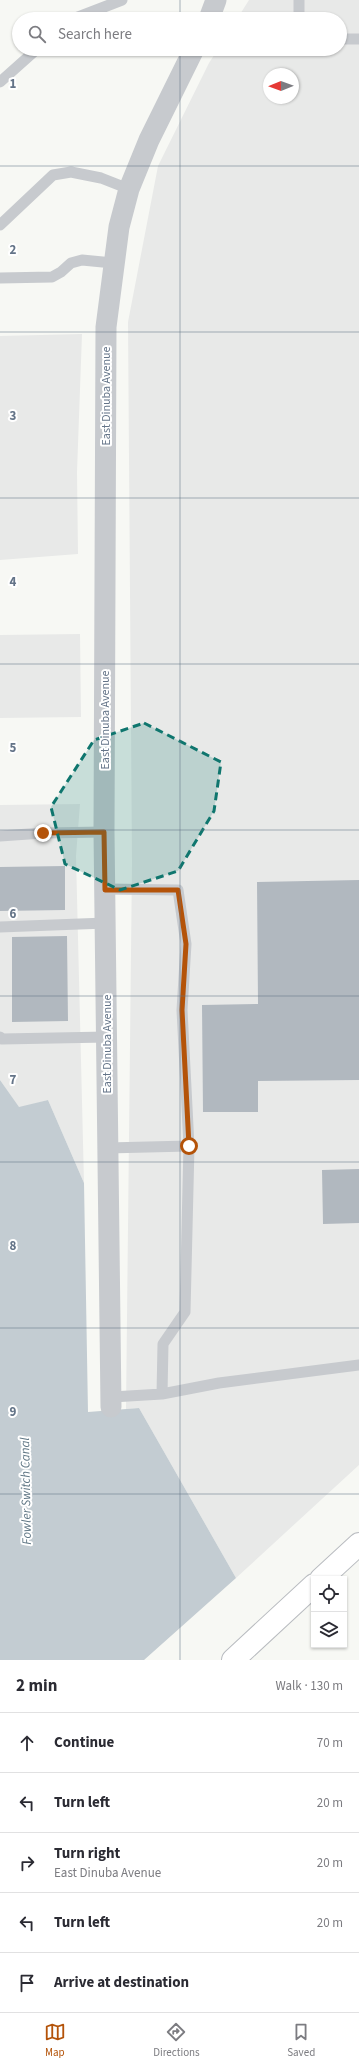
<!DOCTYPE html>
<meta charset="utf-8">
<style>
:root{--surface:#fff;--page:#f2f2f3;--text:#2b2b33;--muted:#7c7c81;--line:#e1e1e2;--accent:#b45309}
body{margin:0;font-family:"Source Sans 3",sans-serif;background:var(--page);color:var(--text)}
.controls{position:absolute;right:12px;bottom:12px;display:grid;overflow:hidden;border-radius:0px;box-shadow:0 1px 3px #0004}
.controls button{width:36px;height:36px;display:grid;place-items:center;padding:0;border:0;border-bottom:1px solid var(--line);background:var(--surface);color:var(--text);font:20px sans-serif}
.compass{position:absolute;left:263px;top:68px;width:36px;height:36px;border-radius:50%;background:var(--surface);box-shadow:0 1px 3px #0004;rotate:269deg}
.stop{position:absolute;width:12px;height:12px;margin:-9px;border:3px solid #b45309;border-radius:50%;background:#fff}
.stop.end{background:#b45309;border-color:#fff;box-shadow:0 1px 4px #0008}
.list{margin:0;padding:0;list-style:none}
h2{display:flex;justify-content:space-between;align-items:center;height:52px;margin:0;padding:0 16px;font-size:17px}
h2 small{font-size:13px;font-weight:400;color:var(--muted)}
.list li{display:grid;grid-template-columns:26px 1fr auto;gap:12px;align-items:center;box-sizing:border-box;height:60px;padding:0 16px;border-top:1px solid var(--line)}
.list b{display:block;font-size:15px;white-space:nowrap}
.list p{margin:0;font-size:13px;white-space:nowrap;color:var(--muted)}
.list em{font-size:13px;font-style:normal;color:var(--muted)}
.icon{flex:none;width:22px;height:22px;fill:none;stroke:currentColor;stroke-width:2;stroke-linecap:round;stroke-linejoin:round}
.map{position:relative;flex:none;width:359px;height:1660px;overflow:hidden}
.search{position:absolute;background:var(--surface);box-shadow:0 1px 3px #0004;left:12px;right:12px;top:12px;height:44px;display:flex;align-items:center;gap:10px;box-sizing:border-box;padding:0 14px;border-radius:22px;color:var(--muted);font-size:15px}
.sheet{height:352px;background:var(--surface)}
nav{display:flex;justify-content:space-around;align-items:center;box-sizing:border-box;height:56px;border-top:1px solid var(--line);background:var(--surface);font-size:11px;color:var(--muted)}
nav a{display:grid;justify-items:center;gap:2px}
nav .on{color:var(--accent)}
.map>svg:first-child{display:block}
</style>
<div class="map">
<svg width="359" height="1660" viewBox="0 0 359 1660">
<rect width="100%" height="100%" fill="#f7f8f4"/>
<!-- built -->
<path fill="#e8e9e8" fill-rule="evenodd" d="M249 0H359V1465L236 1578 139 1408 126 1409 132 863 128 322 158 166 209 63 218 49H340V19H237ZM269 74H293V98H269Z
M82 334 77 472 78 554 0 560V336Z
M80 634 81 717 0 718V635Z
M80 804 76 856 84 1183 48 1100 19 1108 0 1080V805Z"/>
<!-- water -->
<path fill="#c3ccd2" d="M0 1080 19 1107 48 1100 84 1183 88 1412 139 1408 236 1578 144 1660H0Z"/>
<!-- building -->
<path fill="#b1b8bf" d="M65 866V910L0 911V867Z
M359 880V1080L258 1081V1112H203L202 1005 258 1004 257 882Z
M67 936 68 1021 12 1022V937Z
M359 1169V1223L323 1224 322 1170Z"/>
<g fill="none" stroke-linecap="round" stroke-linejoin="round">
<!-- motorway casing -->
<g stroke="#b9bcc0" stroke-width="24">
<path id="motorway" d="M321 1579 359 1544
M233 1660 314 1585"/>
</g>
<!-- service -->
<path stroke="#c7cace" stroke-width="11" d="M73 19 122 0
M299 19V0
M340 39H359
M0 82 37 49
M0 225 53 175 71 172 101 178 129 189
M0 278 52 277 61 272 71 263 82 260 113 263
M0 836 43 833 104 832
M105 889 178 890 186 944 182 1010 189 1146
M0 927 106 923
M0 1037 2 1039 107 1037
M107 1148 189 1146 185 1312 163 1344 162 1394
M112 1397 162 1394 219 1383 359 1365"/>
<!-- minor -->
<path stroke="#c7cace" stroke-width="21" d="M209 19 216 0
M111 1407 104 832 106 327 119 227 129 189 149 140 194 49"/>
<!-- motorway -->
<use href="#motorway" stroke="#fff" stroke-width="22"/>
</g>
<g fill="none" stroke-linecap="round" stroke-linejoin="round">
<!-- route -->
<path stroke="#b45309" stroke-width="5" d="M43 833 104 832 105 890H178L186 944 182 1010 189 1146"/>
</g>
<!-- marked area -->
<path fill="#0f766e" fill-opacity="0.2" stroke="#0f766e" stroke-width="3" stroke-dasharray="8 5" stroke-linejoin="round" d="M144 723 221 762 214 811 178 871 120 890 65 864 51 807 94 740Z"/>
<!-- grid -->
<path fill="none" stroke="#647488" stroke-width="1" stroke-opacity="0.55" d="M180 0V19M180 49V1660M0 166H359M0 332H359M0 498H359M0 664H359M0 830H359M0 996H359M0 1162H359M0 1328H359M0 1494H359"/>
<g text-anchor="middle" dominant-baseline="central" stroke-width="4" stroke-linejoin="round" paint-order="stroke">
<!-- street labels -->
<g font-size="12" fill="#647488" stroke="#fff">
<text transform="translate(106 396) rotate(-90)">East Dinuba Avenue</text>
<text transform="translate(105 720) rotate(-90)">East Dinuba Avenue</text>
<text transform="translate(107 1044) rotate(-90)">East Dinuba Avenue</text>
</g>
<!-- water labels -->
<g font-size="13" font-style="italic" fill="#5f7684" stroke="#fff">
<text transform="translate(26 1491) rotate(-91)">Fowler Switch Canal</text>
</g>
</g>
<g font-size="13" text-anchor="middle" font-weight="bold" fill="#647488" stroke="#fff" stroke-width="4" stroke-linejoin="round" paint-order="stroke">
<text x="13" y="88">1</text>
<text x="13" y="254">2</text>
<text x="13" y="420">3</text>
<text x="13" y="586">4</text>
<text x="13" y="752">5</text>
<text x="13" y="918">6</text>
<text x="13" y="1084">7</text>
<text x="13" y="1250">8</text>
<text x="13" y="1416">9</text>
</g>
</svg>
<div class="controls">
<button><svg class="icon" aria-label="locate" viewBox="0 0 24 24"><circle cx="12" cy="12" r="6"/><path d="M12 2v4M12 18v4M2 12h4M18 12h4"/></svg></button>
<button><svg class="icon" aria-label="layers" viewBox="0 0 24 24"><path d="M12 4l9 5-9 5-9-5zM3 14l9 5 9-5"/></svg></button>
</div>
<svg class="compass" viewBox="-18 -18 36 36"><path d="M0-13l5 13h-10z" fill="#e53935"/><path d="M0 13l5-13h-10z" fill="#7c7c81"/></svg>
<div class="stop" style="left:189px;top:1146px"></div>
<div class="stop end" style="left:43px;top:833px"></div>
<div class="search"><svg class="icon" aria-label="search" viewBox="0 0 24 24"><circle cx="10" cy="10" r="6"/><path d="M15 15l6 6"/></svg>Search here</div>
</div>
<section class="sheet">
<h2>2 min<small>Walk · 130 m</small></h2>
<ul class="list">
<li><svg class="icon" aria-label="ahead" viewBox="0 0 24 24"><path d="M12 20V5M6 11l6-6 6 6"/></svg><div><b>Continue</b></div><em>70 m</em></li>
<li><svg class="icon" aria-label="left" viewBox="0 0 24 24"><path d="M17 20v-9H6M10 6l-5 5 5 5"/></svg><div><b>Turn left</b></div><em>20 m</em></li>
<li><svg class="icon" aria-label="right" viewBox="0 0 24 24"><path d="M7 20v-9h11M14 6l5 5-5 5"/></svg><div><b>Turn right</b><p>East Dinuba Avenue</p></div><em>20 m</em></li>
<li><svg class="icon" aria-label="left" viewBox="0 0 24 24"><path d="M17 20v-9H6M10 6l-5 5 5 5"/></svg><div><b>Turn left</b></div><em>20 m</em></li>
<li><svg class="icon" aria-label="arrive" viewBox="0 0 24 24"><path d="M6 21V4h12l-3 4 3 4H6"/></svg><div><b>Arrive at destination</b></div></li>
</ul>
</section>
<nav>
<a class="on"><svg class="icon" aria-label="map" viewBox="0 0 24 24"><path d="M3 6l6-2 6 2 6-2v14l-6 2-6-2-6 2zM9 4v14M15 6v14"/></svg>Map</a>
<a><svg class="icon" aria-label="directions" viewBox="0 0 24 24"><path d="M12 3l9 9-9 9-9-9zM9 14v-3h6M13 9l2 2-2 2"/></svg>Directions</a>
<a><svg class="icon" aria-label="saved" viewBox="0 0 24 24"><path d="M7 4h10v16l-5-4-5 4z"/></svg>Saved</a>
</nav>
